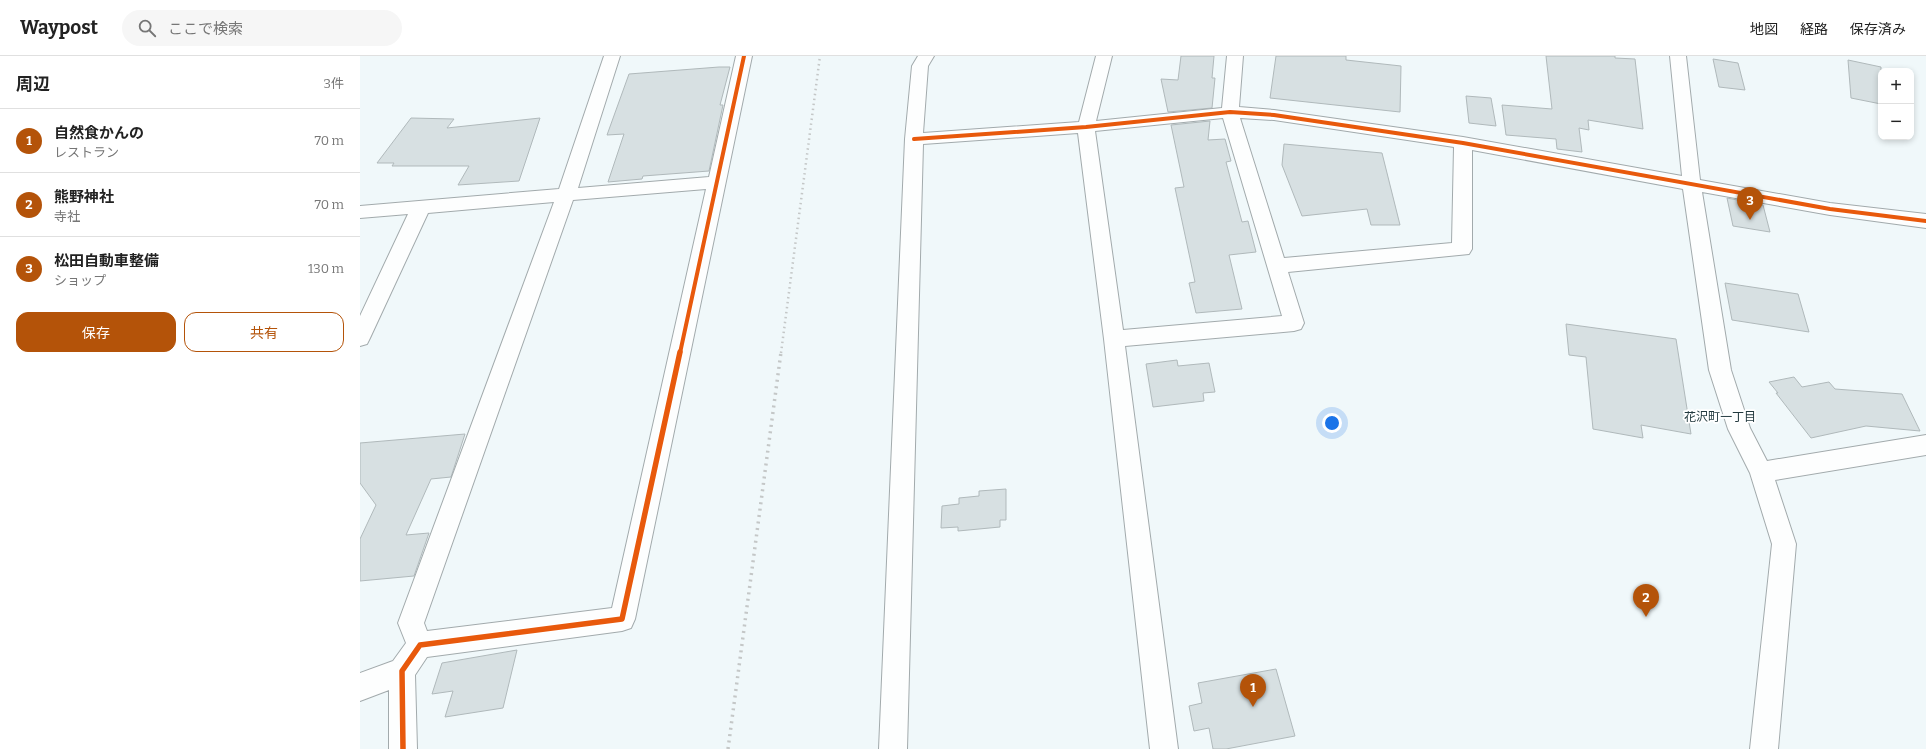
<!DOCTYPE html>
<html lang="ja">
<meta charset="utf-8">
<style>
:root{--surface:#fff;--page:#f6f6f6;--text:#222;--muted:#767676;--line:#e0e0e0;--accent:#b45309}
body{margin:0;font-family:Bitter,"Noto Sans JP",serif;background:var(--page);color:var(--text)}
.controls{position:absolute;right:12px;top:12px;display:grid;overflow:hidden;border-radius:8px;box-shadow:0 2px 6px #0003}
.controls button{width:36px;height:36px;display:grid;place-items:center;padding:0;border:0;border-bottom:1px solid var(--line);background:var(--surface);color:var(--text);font:20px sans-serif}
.you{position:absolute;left:972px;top:367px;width:14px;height:14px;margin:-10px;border:3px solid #fff;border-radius:50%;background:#1a73e8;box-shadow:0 0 0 6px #1a73e833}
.badge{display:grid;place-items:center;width:26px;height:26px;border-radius:50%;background:var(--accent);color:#fff;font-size:13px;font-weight:700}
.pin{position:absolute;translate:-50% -33px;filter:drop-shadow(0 1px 2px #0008)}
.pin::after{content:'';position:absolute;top:21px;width:14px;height:12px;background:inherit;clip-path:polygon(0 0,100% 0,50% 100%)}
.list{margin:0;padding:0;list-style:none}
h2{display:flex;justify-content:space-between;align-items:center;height:52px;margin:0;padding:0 16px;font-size:17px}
h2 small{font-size:13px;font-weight:400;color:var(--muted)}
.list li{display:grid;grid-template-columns:26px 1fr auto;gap:12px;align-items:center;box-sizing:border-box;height:64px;padding:0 16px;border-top:1px solid var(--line)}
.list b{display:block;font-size:15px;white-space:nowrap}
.list p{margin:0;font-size:13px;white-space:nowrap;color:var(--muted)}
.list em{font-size:13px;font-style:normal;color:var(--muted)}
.actions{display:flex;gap:8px;padding:12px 16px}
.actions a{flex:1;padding:9px 0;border:1px solid var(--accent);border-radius:12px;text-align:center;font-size:14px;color:var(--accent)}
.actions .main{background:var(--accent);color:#fff}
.icon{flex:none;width:22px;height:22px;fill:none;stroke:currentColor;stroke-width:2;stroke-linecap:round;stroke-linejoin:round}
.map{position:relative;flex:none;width:1566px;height:693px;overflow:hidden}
header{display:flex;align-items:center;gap:24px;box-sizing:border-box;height:56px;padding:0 20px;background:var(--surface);border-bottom:1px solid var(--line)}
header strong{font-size:19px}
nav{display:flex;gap:22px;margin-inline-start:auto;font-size:14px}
.search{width:280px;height:36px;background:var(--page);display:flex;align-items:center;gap:10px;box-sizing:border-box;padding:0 14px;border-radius:22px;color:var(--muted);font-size:15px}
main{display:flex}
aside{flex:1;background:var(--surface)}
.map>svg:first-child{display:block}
</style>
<header>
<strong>Waypost</strong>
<div class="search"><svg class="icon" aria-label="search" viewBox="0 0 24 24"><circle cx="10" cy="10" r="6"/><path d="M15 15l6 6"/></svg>ここで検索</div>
<nav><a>地図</a><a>経路</a><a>保存済み</a></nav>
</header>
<main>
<aside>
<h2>周辺<small>3件</small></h2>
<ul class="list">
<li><span class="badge">1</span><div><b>自然食かんの</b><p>レストラン</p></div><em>70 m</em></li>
<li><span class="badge">2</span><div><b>熊野神社</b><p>寺社</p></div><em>70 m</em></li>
<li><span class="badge">3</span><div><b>松田自動車整備</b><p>ショップ</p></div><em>130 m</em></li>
</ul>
<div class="actions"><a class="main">保存</a><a>共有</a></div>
</aside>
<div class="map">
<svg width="1566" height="693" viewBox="0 0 1566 693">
<rect width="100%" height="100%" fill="#f0f8fa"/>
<!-- building -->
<path fill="#d7e0e2" stroke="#b0b9bb" d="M821 0H854L852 22H855L852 52 808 56 801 23 818 24Z
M916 0H986V4L1041 10 1040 56 910 42Z
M1186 0H1255V2L1275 3 1283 73 1228 64 1229 74 1219 72 1222 96 1197 93 1196 83 1146 79 1142 49 1192 53Z
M1353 3 1378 7 1385 34 1359 31Z
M1488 4 1521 11V48L1491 42Z
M359 11H370L360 49H363L349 115 283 120 282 123 248 126 264 78 247 79 269 18Z
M1106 40 1131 42 1136 70 1109 67Z
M51 62 94 63 87 72 180 62 159 125 98 129 109 110H32L34 107H17Z
M850 65 848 84 865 83 871 105 866 106 882 166 888 165 896 196 869 199 882 253 836 257 829 227 835 226 815 132 824 131 811 69Z
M924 88 1022 97 1040 169H1011L1007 153 942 160 922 109Z
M1367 142 1403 149 1410 176 1373 170Z
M1365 227 1438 238 1449 276 1372 264Z
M1206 268 1316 283 1331 378 1281 369 1283 382 1233 373 1226 301 1209 299Z
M817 304 818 310 849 307 855 336 843 337 844 345 793 351 786 308Z
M1434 321 1442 331 1469 326 1475 333 1542 338 1560 375 1506 370 1451 382 1416 337H1418L1409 326Z
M105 378 91 421 71 423 46 479 69 477 54 520 0 525V483L16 449 0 427V387Z
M646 433V464H640V471L598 475V471L581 472 582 450 599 448V442L619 440V435Z
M157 594 143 652 85 661 93 635 72 638 82 607Z
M916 613 935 680 866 693H853L849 672 834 675 829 650 842 647 838 627Z"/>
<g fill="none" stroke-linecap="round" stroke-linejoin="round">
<!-- minor casing -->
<g stroke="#a2aaac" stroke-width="2">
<path id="minor" d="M244 0H260L218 132 349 121 376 0H392L275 563 271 572 262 575 67 601 55 619 57 693H29V634L0 645V617L33 605 46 587 38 567 194 146 68 157 10 282 7 288 0 290V260L48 158 0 162V150L199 133ZM346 133 252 552 67 575 64 567 213 144Z
M558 0H574L568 10 563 77 719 66 736 0H752L736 65 862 52 867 0H883L879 51 914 54 1103 81 1322 120 1310 0H1326L1340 124 1470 147 1566 158V172L1470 159 1342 136 1371 314 1390 372 1407 405 1566 379V399L1415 424 1436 488 1418 693H1390L1412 488 1390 417 1368 373 1349 314 1323 133 1112 94V193L1109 198 928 216 944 267 941 273 934 275 765 290 818 693H790L744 283 718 77 563 88 547 693H519L545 83 552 10ZM863 62 922 260 763 274 735 75ZM880 62 914 64 1094 91 1092 187 924 202Z"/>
</g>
<!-- minor -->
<use href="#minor" fill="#fdfefe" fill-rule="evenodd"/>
<!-- rail-far1 -->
<path stroke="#c4c7c7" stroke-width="2.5" stroke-dasharray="1.5 3.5" stroke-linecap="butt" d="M421 297 460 0"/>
<!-- rail -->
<path stroke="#c4c7c7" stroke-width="3.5" stroke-dasharray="2 4.5" stroke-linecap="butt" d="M368 693 421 296"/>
<!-- cycleway-far1 casing -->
<g stroke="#fff" stroke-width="6">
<path id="cycleway-far1" d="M554 83 726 71 870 56 914 59 1103 87 1470 153 1566 165
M320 297 384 0"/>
</g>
<!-- cycleway casing -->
<g stroke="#fff" stroke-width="8">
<path id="cycleway" d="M43 693 42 615 60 589 262 563 320 296"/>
</g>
<!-- cycleway-far1 -->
<use href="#cycleway-far1" stroke="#e8590c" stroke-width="4"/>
<!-- cycleway -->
<use href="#cycleway" stroke="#e8590c" stroke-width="5.5"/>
</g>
<g text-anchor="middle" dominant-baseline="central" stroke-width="3.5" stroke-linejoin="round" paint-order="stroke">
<!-- neighbourhood labels -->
<g font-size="12" fill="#22393e" stroke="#fff">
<text x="1360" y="361">花沢町一丁目</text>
</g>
</g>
</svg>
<div class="controls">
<button>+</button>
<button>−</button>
</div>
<div class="you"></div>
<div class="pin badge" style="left:893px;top:651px">1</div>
<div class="pin badge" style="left:1286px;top:561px">2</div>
<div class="pin badge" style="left:1390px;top:164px">3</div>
</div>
</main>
